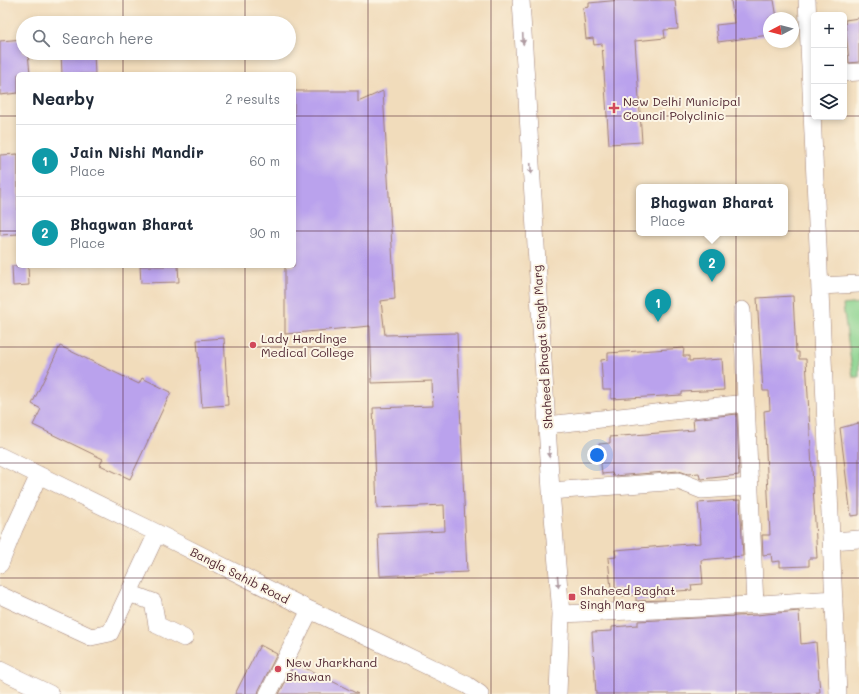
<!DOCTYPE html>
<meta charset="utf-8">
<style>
:root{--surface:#fff;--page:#f2f2f3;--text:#1f2937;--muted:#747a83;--line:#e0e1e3;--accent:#d1495b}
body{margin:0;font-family:Mali,sans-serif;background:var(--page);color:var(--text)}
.controls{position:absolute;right:12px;top:12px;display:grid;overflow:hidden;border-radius:6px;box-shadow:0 2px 6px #0003}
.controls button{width:36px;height:36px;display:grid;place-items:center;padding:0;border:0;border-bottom:1px solid var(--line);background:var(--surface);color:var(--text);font:20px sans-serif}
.compass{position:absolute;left:763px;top:12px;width:36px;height:36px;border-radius:50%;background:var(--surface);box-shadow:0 2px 6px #0003;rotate:263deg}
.you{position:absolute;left:597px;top:455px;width:14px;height:14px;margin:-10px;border:3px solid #fff;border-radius:50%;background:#1a73e8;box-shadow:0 0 0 6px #1a73e833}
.badge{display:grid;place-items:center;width:26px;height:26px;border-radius:50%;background:var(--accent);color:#fff;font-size:13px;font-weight:700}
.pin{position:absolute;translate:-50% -33px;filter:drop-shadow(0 1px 2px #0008)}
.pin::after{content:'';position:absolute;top:21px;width:14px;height:12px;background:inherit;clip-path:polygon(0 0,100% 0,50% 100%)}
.popup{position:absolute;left:636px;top:184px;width:152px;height:52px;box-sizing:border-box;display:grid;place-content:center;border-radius:6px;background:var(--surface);filter:drop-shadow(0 1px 3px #0005);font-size:13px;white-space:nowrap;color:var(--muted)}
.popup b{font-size:15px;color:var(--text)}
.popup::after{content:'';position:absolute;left:50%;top:100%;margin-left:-8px;border:8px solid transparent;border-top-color:var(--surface)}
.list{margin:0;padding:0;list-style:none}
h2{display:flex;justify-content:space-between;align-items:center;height:52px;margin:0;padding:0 16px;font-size:17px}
h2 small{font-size:13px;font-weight:400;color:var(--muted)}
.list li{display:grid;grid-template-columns:26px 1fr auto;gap:12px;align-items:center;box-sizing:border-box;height:72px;padding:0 16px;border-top:1px solid var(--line)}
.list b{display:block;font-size:15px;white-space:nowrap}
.list p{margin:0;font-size:13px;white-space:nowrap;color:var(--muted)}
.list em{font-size:13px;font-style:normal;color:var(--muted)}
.icon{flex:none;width:22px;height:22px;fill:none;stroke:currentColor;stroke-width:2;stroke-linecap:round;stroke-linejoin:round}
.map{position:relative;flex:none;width:859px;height:694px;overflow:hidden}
.search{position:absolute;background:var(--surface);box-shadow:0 2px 6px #0003;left:16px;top:16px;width:280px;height:44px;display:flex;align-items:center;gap:10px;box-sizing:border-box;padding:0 14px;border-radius:22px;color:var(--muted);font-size:15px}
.panel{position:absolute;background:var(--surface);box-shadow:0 2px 6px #0003;left:16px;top:72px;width:280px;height:196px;border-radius:6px}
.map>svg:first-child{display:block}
</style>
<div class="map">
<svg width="859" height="694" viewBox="0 0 859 694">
<rect width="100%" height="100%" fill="#fcf5e5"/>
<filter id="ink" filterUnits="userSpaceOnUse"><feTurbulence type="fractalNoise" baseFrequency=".025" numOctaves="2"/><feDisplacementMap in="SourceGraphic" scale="8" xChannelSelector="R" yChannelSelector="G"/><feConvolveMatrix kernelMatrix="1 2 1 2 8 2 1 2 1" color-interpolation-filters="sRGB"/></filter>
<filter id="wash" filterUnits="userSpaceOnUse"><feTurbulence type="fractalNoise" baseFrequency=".012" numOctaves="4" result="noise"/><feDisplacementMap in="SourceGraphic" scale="16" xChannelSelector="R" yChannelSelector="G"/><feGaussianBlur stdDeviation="0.9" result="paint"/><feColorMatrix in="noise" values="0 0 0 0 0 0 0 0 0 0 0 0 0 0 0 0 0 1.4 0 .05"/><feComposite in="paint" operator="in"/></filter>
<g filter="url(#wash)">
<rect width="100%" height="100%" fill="#f1dcbb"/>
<!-- green -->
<path fill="#8ad38f" stroke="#6a795d" d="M859 303V377H853L843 305Z"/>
<g id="blocks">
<!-- building -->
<path fill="#baa2ed" d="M620 0H675L678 29 664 30 665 38 635 41 642 142 609 144 602 44 594 45 593 38 586 39 583 8 589 7V3Z
M731 0H774L777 18H769V35L718 42 716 25 734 23Z
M859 18V62L849 63 845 20Z
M23 39V53H28L30 74H18V93L0 95V41Z
M61 53H94L95 74H62Z
M294 91H358V102L383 91 395 299 381 301 385 335 457 333 467 572 380 576 378 534 445 531 444 505 377 508 373 408 433 406 432 381 372 383 370 326 285 334V266H294Z
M18 154V234L0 235V155Z
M12 266H28L29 285 13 286Z
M140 266H178L179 282 141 283Z
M793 296 796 352H799V359H806L817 558H809V566L780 567V561L772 562 771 554 763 555 762 535H770L764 411 770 410 769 391H763L757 298Z
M224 338 228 405 202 407 197 340Z
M60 346 139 384 142 378 171 392 130 479 100 465 103 459 33 425 41 409 32 404Z
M684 348 683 356H689V361L722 359 724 390 682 392V395L611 399V390H603L601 360 608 359V353Z
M737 414 739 475 702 479 700 478 699 473 688 474 679 471 613 476 612 473 602 474 599 444 610 443V437L694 430 693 419Z
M859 423V515L851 516 840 428Z
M740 500 743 556 701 560 703 584 691 585 692 590 664 592 665 600 636 601V595L621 596 620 588 611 589 608 558 616 557 615 550 701 543 698 503Z
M799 611 801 644 816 642 820 692 793 694H596L592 632 612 631V627L638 625V621L756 615Z
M260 645 277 654 259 690 258 694H235Z
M295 663 358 694H279Z"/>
</g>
</g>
<g filter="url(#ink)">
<use href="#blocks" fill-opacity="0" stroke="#9e7e73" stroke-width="1"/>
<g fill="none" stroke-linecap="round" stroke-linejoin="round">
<!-- minor casing -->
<g stroke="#9e7e73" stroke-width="18">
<path id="minor" d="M521 0 551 491 561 614 558 694
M807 0 838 694
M844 73 859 72
M820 286 859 284
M742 310 755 605
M547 425 746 403
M0 456 147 528 310 610 376 641 467 685 480 694
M551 491 679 481 702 490 750 487
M832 541 859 539
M0 564 14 529 39 475
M129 593 153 602 157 625 184 638
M0 595 91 637 110 633 157 533
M561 614 702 608 834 599
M0 670 50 694
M268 694 310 610"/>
</g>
<!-- minor -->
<use href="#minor" stroke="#fff" stroke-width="17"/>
</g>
<!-- one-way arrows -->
<defs><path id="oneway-solid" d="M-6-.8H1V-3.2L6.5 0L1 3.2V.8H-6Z"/></defs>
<g fill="#ae9aa0">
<use href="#oneway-solid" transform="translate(523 39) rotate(87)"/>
<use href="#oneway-solid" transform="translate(531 169) rotate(87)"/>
<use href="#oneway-solid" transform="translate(549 452) rotate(87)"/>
<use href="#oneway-solid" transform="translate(558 582) rotate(85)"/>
</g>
</g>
<!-- grid -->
<path fill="none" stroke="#4a1f2b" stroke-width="1" stroke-opacity="0.55" d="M123 0V23M245 0V23M368 0V694M491 0V694M614 0V694M736 0V694M123 53V74M245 53V74M0 116H18M294 116H814M844 116H859M0 231H18M294 231H859M123 266V694M245 266V694M0 347H859M0 463H859M0 578H859"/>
<!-- markers -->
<g fill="#d1495b" stroke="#fcf5e5" stroke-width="1.5">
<path d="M612 102h4v4h4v4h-4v4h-4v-4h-4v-4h4z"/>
<circle cx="253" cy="345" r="4"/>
<rect x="568" y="593" width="8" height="8" rx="2"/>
<circle cx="278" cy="669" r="4"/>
</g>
<g text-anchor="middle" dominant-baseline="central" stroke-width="4" stroke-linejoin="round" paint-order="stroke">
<!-- poi labels -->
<g font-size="12" fill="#4a1f2b" stroke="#fcf5e5" text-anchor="start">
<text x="623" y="101">New Delhi Municipal<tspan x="623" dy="14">Council Polyclinic</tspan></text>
<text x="261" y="338">Lady Hardinge<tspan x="261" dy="14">Medical College</tspan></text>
<text x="580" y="590">Shaheed Baghat<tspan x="580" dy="14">Singh Marg</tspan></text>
<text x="286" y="662">New Jharkhand<tspan x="286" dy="14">Bhawan</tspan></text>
</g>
<!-- street labels -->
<g font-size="12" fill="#4a1f2b" stroke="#fcf5e5">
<text transform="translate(542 347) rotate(-94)">Shaheed Bhagat Singh Marg</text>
<text transform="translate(240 575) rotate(27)">Bangla Sahib Road</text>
</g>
</g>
</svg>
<div class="controls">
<button>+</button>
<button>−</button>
<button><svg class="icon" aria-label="layers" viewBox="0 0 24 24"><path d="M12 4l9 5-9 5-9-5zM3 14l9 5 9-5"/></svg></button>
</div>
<svg class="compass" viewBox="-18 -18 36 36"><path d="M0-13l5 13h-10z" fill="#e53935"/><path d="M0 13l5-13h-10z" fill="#747a83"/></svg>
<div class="you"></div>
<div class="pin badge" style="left:658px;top:322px;background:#0f9aa8">1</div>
<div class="pin badge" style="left:712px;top:282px;background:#0f9aa8">2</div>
<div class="popup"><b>Bhagwan Bharat</b>Place</div>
<div class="search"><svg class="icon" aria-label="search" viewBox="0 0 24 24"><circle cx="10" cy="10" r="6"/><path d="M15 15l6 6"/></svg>Search here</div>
<section class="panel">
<h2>Nearby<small>2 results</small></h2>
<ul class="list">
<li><span class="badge" style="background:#0f9aa8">1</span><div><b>Jain Nishi Mandir</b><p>Place</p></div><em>60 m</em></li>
<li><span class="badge" style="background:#0f9aa8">2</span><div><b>Bhagwan Bharat</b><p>Place</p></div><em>90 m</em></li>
</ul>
</section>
</div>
